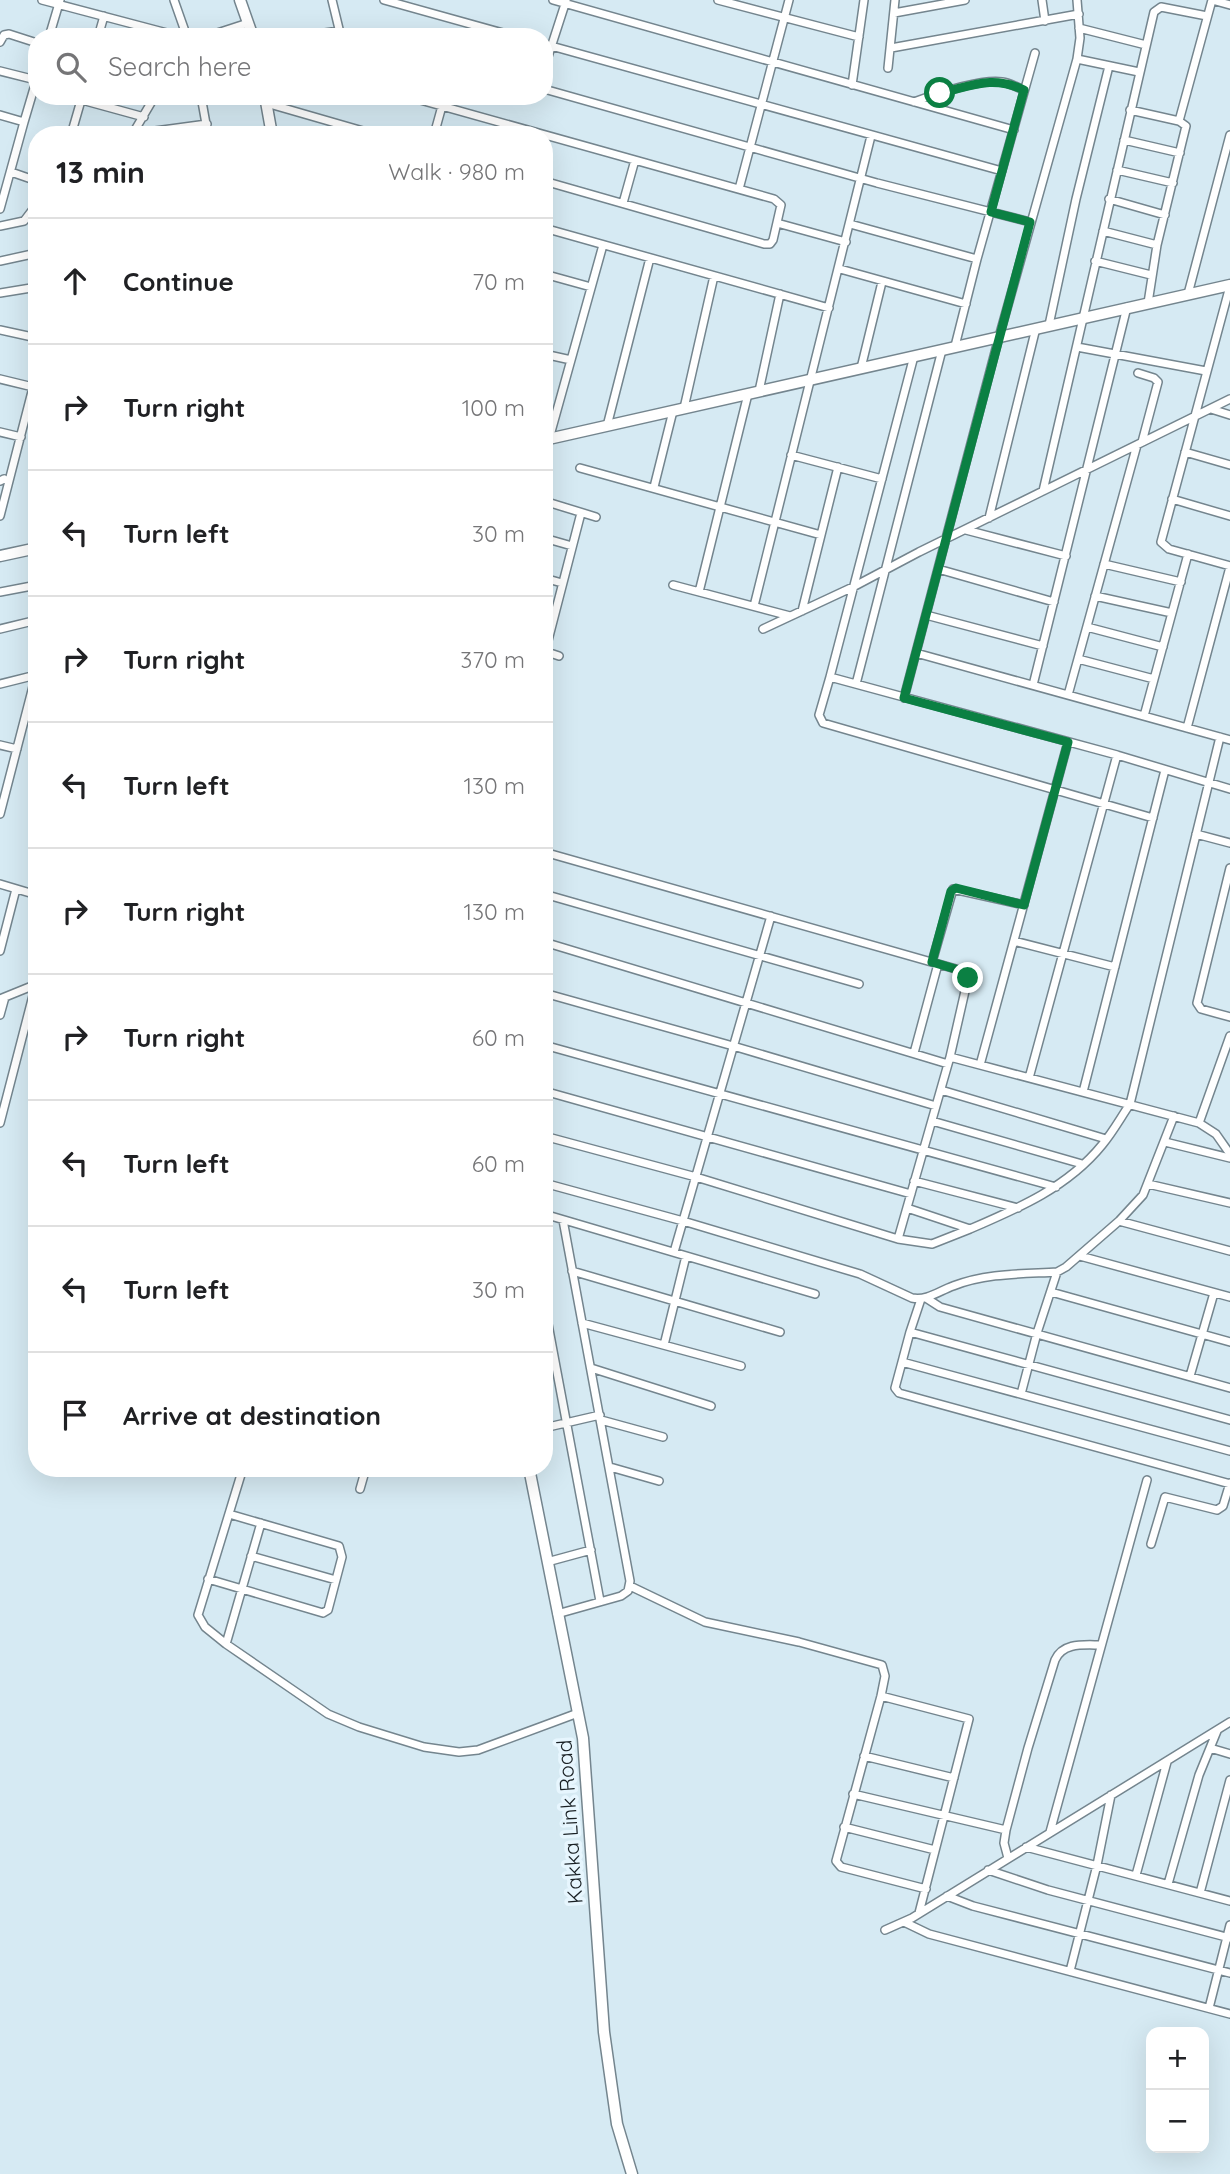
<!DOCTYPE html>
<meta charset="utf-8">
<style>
:root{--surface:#fff;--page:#f6f6f6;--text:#202124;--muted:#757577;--line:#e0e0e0}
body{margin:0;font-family:Quicksand,sans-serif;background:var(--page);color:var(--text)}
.controls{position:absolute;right:21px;bottom:21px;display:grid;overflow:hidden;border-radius:14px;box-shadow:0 7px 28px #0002}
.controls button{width:63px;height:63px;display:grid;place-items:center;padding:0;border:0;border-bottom:2px solid var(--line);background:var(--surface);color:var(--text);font:35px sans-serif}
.stop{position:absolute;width:21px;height:21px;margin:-16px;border:5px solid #0b8043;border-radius:50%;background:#fff}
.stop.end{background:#0b8043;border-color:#fff;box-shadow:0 2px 7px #0008}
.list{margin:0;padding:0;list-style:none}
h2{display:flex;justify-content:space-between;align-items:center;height:91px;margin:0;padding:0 28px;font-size:30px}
h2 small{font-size:23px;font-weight:400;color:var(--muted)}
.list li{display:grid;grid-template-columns:46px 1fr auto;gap:21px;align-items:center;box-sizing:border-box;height:126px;padding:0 28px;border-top:2px solid var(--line)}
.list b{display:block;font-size:26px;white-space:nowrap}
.list em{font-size:23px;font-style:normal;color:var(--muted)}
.icon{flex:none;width:38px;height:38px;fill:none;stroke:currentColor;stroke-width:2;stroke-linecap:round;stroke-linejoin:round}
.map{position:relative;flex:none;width:1230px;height:2174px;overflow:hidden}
.search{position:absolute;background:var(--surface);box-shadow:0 7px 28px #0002;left:28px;top:28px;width:525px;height:77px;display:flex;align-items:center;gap:18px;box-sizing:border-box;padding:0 24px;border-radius:28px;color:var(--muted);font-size:26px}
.panel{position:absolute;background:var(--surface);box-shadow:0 7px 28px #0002;left:28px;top:126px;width:525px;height:1351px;border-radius:28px}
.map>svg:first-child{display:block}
</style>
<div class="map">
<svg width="1230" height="2174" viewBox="0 0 1230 2174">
<rect width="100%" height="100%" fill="#d6eaf3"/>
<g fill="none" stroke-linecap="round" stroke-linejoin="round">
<!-- street casing -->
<g stroke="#74858e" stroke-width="10">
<path id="street" d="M42 0 182 37
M174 0 187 37
M332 0 340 33
M384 0 517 37
M553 0 1014 130
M718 0 859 37
M1042 0 1045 21
M1212 0 1230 5
M894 13 965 0
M1079 28 1146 45
M49 37 60 0
M98 37 104 16
M205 37 248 23
M296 37 332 32 351 37
M0 42 4 35 9 34 37 43
M544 44 1002 171
M891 48 1079 14
M1077 59 1139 72
M888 68 895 0
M544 69 566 1
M0 71 36 80
M852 85 864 0
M544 89 877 183 1030 222
M201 96 208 135
M406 96 774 199 781 205 773 240 770 244H764L544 181
M82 100 144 117
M914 102C936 94 980 79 1002 82 1010 83 1017 87 1023 90
M266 103 377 135
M1130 110 1179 121 1186 126 1157 245 1148 303
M0 115 24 122 0 209
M1179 121 1212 0
M24 122 37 78
M133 134 207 124
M71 135 82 97
M132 135 155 96
M434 135 442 106
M1124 140 1180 153
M1117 170 1173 183
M11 172 37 181
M739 189 789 0
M1109 199 1165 215
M623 203 635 160
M777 223 846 242
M850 224 977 259 955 346
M0 226 24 221 37 204
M544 228 829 308
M1103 231 1157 245
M977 259 1035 53
M0 261 37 253
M1095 261 1151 275
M840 269 966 304
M544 274 591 287
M1230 286 1161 542 1169 549 1230 566
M0 293 37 287
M1188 294 1230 135
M1049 325 1076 199 1109 66
M0 330 37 338
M1077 347 1206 371
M544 354 571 360
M914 356 830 677 1117 755 1230 789
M861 368 882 282
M1138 373 1154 378 1158 382 1142 442
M0 379 33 387
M759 391 780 294
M684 408 714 276
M1211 409 1230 415
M607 426 650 258
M0 432 21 437
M549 439 603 245
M1185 452 1230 465
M791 455 882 479
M580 468 821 535
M0 481 4 479
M654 487 673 411
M1043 491 1154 12 1161 7 1207 16
M1172 499 1230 516
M544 501 596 517
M0 516 37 372
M989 518 1036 328
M966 530 1066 556
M544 538 572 546
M1104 564 1181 582
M938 569 1054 602
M544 578 562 583
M673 585 790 616
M0 592 37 585
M699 592 748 394
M1095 596 1172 613
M754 606 871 136
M802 611 838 467
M926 615 1043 646
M1087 627 1163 647
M0 629 37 620
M763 629 853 587 919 552 1230 399
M544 651 559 656
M545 652 581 513
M916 653 1230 740
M1078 659 1154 679
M830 677 819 715 823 723 1153 818
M0 684 36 675
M856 684 942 350
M1033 685 1127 307
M1068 695 1137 445
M904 698 999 337 1077 59 1080 38 1077 0
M1144 716 1188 554
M1187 728 1230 567
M0 745 17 749
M0 814 37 671
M1196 834 1230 843
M544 852 963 971 968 978 950 1057 898 1239 696 1177 544 1136
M1230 868 1197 1003 1201 1009 1230 1017
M0 884 37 895
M544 894 859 984
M1014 941 1115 967
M544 942 948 1064
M0 951 16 889
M932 962 953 889 1024 905
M544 993 733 1046 936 1106
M0 999 37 984
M0 1015 5 997
M544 1045 1056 1187
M914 1053 938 964
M950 1057 1199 1123 1216 1134 1230 1154
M980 1065 1068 742
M1029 1078 1117 755
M941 1090 1106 1139
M544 1091 911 1194
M1083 1092 1165 770
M932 1121 1082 1164
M0 1123 36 984
M1199 1123 1230 1036
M1165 1142 1230 1158
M914 1181 1018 1208
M544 1183 683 1221 860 1274 912 1298C927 1301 939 1291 953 1286 986 1273 1022 1274 1057 1272L1066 1267 1119 1221 1143 1195 1174 1116
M1148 1184 1230 1203
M544 1214 815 1294
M1119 1221 1230 1251
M970 1229C1019 1208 1068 1187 1102 1145 1113 1132 1121 1117 1130 1104L1220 737
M898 1239 932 1244 970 1229 907 1208
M674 1252 771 916
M1080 1256 1230 1297
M572 1271 780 1332
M1051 1292 1230 1342
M926 1298 940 1307 1230 1388
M921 1299 910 1332 1230 1420
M544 1303 600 1601
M582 1323 741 1366
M910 1332 902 1362 1230 1451
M664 1345 686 1256
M902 1362 895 1388 899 1393 1230 1484
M591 1368 711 1406
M1190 1376 1214 1293
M1021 1394 1037 1333 1057 1272
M601 1420 663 1437
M544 1428 600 1415
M610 1467 659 1481
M243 1468 198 1615 205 1627 226 1644 328 1714 359 1727 424 1747 459 1752 478 1750 578 1713
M360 1489 366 1468
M1151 1544 1165 1497 1217 1510 1223 1506 1230 1483
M251 1556 336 1580
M547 1562 591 1550
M208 1579 323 1613 328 1610 342 1557 339 1546 229 1514
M630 1586 705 1622 799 1642 882 1665 885 1676 881 1696 836 1861 841 1867 926 1889
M557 1614 621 1596 628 1591 630 1581 563 1220
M226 1644 261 1523
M881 1696 969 1719 919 1913
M1210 1748 1230 1754
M864 1756 954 1778
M853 1794 1006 1830
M844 1827 935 1850
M1050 1832 1147 1480
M1026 1847 1230 1901
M1008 1858 1004 1843 1006 1830 1028 1748 1055 1660C1063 1642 1084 1645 1101 1645
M988 1870 1048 1890 1230 1938
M1136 1875 1167 1762
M1168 1884 1199 1775 1217 1731
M1200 1893 1230 1780
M947 1896 973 1906 1230 1973
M904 1922 929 1934 1230 2014
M885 1930 912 1918 1230 1722
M1070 1971 1097 1865 1111 1795
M1209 2008 1230 1925"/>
</g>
<!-- secondary casing -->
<g stroke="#74858e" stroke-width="13">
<path id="secondary" d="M240 0 253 37
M265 96 272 135
M544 440 1230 285
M0 556 37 548
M529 1468 583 1738 604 2032 617 2124 632 2174"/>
</g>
<!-- street -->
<use href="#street" stroke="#fff" stroke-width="7"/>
<!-- secondary -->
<use href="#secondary" stroke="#fff" stroke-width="10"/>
</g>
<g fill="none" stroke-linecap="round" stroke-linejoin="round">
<!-- route -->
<path stroke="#0b8043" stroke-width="9" d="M940 93C972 86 992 75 1024 90L991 212 1030 222 904 698 1068 742 1024 905 956 888 951 891 932 962 962 971 968 978"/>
</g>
<g text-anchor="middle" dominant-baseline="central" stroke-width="7" stroke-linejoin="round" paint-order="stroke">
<!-- street labels -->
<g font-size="21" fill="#192024" stroke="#e7f6fe">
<text transform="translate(569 1822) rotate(-94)">Kakka Link Road</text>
</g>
</g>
</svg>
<div class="controls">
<button>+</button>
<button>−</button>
</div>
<div class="stop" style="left:940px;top:93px"></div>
<div class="stop end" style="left:968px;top:978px"></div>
<div class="search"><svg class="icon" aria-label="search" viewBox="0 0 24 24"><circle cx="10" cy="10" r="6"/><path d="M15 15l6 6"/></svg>Search here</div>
<section class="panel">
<h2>13 min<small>Walk · 980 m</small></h2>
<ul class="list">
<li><svg class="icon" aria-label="ahead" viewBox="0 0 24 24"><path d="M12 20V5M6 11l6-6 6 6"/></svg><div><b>Continue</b></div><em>70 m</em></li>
<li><svg class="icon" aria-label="right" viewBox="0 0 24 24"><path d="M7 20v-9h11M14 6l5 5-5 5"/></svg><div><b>Turn right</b></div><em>100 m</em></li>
<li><svg class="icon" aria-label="left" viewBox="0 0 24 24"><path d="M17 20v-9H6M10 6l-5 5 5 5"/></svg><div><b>Turn left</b></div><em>30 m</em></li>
<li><svg class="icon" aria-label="right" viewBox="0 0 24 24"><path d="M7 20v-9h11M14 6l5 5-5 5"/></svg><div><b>Turn right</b></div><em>370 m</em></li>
<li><svg class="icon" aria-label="left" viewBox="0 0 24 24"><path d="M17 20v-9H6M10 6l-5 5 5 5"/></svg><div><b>Turn left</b></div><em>130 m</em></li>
<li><svg class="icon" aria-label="right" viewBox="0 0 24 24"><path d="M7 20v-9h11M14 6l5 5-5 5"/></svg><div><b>Turn right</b></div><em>130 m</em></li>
<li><svg class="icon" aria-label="right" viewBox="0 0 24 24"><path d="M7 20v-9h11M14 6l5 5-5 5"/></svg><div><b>Turn right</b></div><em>60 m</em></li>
<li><svg class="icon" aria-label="left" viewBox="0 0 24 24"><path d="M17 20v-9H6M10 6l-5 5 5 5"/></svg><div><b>Turn left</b></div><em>60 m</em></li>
<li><svg class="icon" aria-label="left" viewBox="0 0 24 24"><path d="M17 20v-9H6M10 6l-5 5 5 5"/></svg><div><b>Turn left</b></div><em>30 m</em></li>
<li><svg class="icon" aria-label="arrive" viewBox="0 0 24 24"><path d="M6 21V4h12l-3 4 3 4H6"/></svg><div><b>Arrive at destination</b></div></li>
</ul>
</section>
</div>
